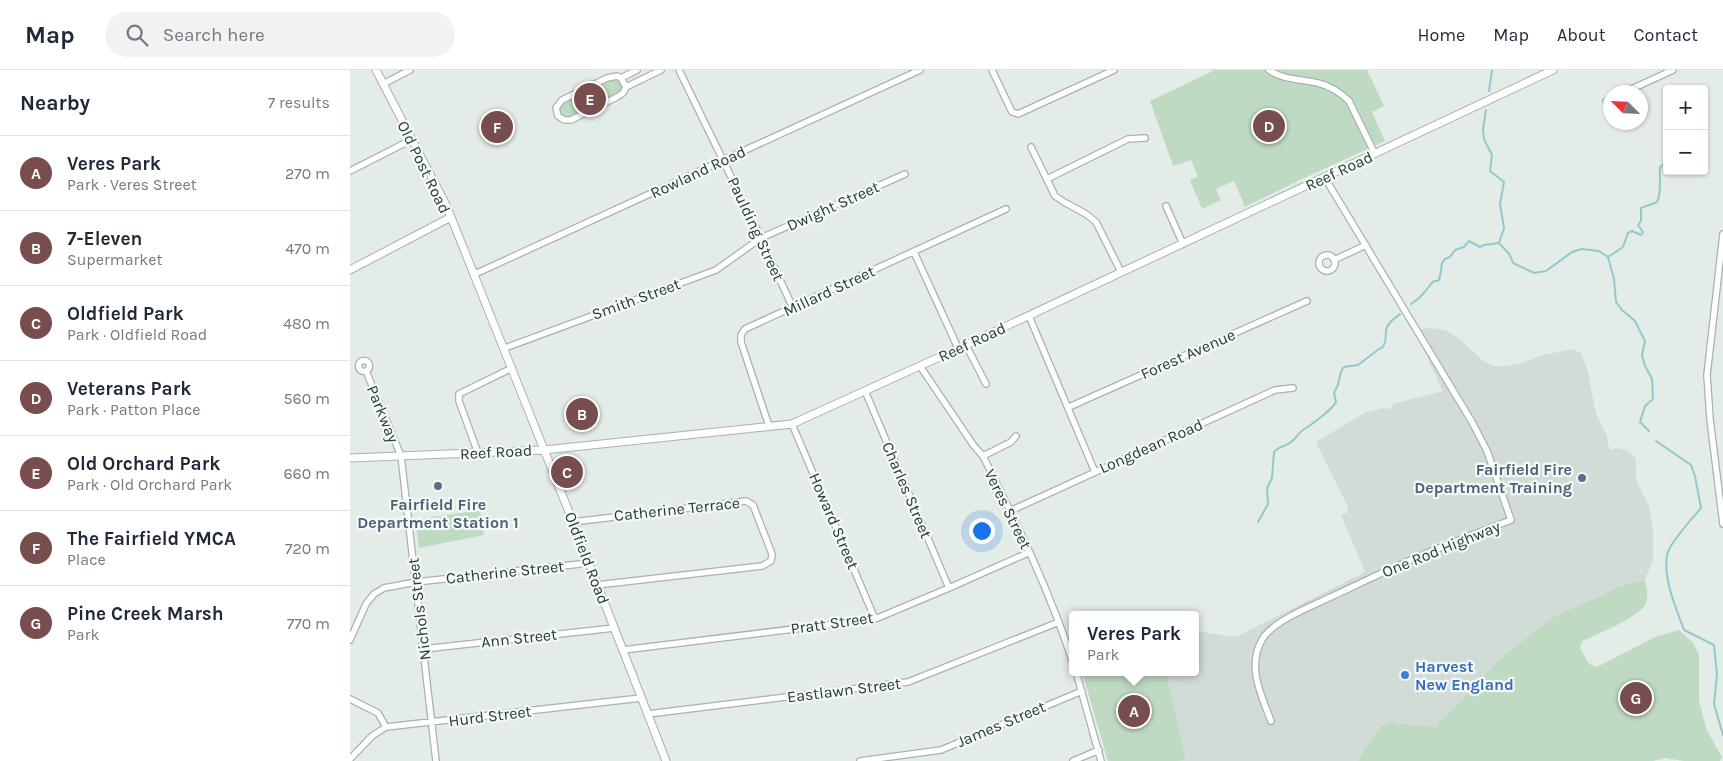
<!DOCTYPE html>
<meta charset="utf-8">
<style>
:root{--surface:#fff;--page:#f2f2f3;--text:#1f2937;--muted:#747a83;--line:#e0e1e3;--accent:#774d4e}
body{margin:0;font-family:Karla,sans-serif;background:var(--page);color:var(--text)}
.controls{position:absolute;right:15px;top:15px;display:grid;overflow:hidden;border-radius:5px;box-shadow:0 1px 4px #0004}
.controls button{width:45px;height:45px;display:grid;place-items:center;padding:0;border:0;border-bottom:1px solid var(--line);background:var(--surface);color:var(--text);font:25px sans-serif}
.compass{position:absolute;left:1253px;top:15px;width:45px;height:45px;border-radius:50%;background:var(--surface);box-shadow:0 1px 4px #0004;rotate:294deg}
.you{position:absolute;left:631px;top:460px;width:18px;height:18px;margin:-12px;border:4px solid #fff;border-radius:50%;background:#1a73e8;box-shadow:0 0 0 8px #1a73e833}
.badge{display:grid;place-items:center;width:32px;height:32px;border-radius:50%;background:var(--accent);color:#fff;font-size:16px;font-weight:700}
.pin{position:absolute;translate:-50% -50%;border:2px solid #fff;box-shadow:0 1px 5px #0006}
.popup{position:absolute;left:719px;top:541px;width:130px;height:65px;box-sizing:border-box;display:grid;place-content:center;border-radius:5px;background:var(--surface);filter:drop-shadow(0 1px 4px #0005);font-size:16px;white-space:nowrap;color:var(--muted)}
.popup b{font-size:19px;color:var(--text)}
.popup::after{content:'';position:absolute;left:50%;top:100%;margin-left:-10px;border:10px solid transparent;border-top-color:var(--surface)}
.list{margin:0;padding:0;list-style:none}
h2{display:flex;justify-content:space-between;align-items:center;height:65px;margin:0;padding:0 20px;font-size:21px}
h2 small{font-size:16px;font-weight:400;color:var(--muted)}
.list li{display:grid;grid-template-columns:32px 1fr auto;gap:15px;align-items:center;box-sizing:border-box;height:75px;padding:0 20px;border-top:1px solid var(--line)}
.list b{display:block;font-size:19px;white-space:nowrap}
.list p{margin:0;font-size:16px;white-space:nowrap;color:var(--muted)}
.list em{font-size:16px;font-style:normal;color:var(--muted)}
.icon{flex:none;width:28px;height:28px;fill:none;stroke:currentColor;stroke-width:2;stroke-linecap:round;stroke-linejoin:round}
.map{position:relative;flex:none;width:1373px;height:691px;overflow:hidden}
header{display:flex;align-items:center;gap:30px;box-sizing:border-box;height:70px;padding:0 25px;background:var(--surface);border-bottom:1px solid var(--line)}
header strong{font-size:24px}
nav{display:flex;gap:28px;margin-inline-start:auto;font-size:18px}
.search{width:350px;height:45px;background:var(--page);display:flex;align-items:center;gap:12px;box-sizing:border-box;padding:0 18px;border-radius:28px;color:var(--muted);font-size:19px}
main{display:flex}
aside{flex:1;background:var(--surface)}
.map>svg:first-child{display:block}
</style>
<header>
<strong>Map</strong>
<div class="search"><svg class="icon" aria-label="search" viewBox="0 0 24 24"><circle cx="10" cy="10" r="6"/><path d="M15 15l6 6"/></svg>Search here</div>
<nav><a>Home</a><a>Map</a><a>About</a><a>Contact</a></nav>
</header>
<main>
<aside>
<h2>Nearby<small>7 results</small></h2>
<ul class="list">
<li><span class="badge">A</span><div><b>Veres Park</b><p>Park · Veres Street</p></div><em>270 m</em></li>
<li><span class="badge">B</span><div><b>7-Eleven</b><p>Supermarket</p></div><em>470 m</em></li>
<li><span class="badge">C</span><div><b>Oldfield Park</b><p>Park · Oldfield Road</p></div><em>480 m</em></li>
<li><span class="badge">D</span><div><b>Veterans Park</b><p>Park · Patton Place</p></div><em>560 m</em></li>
<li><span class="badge">E</span><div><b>Old Orchard Park</b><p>Park · Old Orchard Park</p></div><em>660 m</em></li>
<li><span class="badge">F</span><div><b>The Fairfield YMCA</b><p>Place</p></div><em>720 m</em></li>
<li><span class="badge">G</span><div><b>Pine Creek Marsh</b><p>Park</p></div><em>770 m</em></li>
</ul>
</aside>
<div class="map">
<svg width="1373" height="691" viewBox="0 0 1373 691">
<rect width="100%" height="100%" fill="#e4ece7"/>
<!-- built -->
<path fill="#d2dcd6" d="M1074 258 1089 259 1097 261 1110 269 1133 291 1143 296H1155L1169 294 1193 285 1222 279 1231 283 1238 302 1246 344 1257 366 1258 375 1261 380 1267 378 1277 380 1286 389V410L1299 436 1303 460V489L1295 510 1268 516 1248 527 1207 545 1193 554 1149 590 1088 654V657L1042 653 1014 680 1008 691H829L836 688 816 602H845V561L886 567 1015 502 991 445 998 442 997 435 966 372 1016 342 1034 338 1041 339 1043 334 1093 321 1080 295 1077 285 1064 263Z"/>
<!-- green -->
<path fill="#bfdac3" d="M865 0H1017L1034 36 1022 42 1035 71 952 109 895 137 884 111 866 119 871 130 852 139 840 110 848 107 841 90 823 96 800 31Z
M265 9 269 11 272 17 269 23 220 48 213 47 209 39 213 33 260 10Z
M220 384 226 415 217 416 206 389 210 385Z
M130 440 134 465 69 478 65 450Z
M1295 510C1296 517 1299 527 1296 533 1292 546 1246 565 1232 571L1230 578 1239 594 1247 597 1305 567 1329 560 1343 573 1349 585V631L1357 661 1372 687 1370 691H1334L1315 688 1303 691H1008L1014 680 1031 656 1042 653 1087 657 1088 654 1149 590 1193 554 1207 545 1248 527 1269 516Z
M732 602H816L836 689 829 691H758Z"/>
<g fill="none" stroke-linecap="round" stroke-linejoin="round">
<!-- stream -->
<path stroke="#92c9cb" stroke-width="2" d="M1139 21 1142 0
M1136 40 1133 59 1134 69 1142 85 1140 101 1154 112 1150 134 1154 158 1149 173 1160 185 1163 193 1184 203 1196 201 1222 182 1232 179 1249 181 1258 187 1264 209 1266 232 1272 240 1285 251 1295 271 1292 285 1295 296 1302 309 1303 329 1295 336 1290 352 1299 361
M1258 187 1273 177 1278 163 1282 161 1291 165 1293 162 1288 155 1291 151V138L1307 132C1312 123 1309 106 1310 97L1313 95 1317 89
M1061 234C1075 225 1074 221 1084 211H1088L1090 207 1092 193 1095 189 1100 187 1105 180 1114 177 1119 171 1130 177 1134 175 1149 173
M1306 371 1341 395 1345 406 1351 438C1343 448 1319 473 1317 485 1313 509 1326 538 1334 560L1364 575 1367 604 1364 634 1373 665
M908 452 918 434 917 418 922 408 924 382C928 377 933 377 938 374 945 371 947 364 953 360 961 355 983 339 986 332L984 322C992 312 987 304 994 297L1008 295 1029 279 1033 277C1037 269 1035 269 1036 261 1036 254 1045 248 1050 244"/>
<!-- minor casing -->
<g stroke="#a7b3ad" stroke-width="8">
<path id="minor" d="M329 0 408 162 443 238
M642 0 660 38 662 42 668 44 764 0
M919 0C933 10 951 9 968 13 980 16 991 23 999 31L1025 84
M267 6 271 8 276 17 273 23 267 27 221 50H214L208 46 206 38 212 30 257 8Z
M271 8 287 0
M33 14 60 0
M276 17 311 0
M1275 22 1323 0
M1256 31 1260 29
M681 77 705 126 714 132 736 144 746 152 771 202
M0 101 61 70
M697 109 778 69 795 68
M816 136 833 174
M1373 164 1357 305 1360 349 1373 454
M564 182 608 278
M969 193a8 8 0 1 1 16 0a8 8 0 1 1-16 0Z
M984 190 1016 175
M125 204 570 0
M679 246 745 402
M616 275 636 314
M155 278 366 200 411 168 555 104
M8.5 296a5.5 5.5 0 1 1 11 0a5.5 5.5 0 1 1-11 0Z
M570 296 624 376 633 386C667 454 700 521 723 593
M16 301 51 386 86 691
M515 321 599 518
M719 337 957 231
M442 354 525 549
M419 356 391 272V265L395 259 656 139
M128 383 109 331V324L162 298
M633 386 661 372 666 366
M660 441 925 320 943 318
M223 452 396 431 403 435 422 484 421 491 412 496 247 515
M0 570 16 534 24 524 34 518 66 512 239 493
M73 579 264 558
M273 580 525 549 599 518 680 482
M726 602 751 691
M0 629 28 643 36 657
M298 644 558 612 709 552
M921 651C911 625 896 595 913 568 926 549 965 535 985 525 1017 510 1050 494 1082 481 1108 470 1135 460 1161 450L1137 381 1122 352 975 108
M0 689 22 666 36 657 291 628
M510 691 591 680 732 621
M723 691 749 680"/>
</g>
<!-- tertiary casing -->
<g stroke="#a7b3ad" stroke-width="9">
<path id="tertiary" d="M26 0 96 135 105 157 223 452 316 691
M0 200 101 147
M0 388 194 380 442 354 616 275 1203 0"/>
</g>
<!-- minor -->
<use href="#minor" stroke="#fff" stroke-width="5.5"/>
<!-- tertiary -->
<use href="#tertiary" stroke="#fff" stroke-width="7"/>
</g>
<!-- markers -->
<g fill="#5c6f8a" stroke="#f4f9f6" stroke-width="2">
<circle cx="1232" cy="408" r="5"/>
<circle cx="88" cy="416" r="5"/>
</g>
<circle fill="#3f7fe0" stroke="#f4f9f6" stroke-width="2" cx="1055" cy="605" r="5"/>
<g text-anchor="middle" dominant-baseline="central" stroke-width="4.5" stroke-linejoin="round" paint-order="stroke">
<!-- street labels -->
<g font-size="16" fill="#253b33" stroke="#f4f9f6">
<text transform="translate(74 97) rotate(64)">Old Post Road</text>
<text transform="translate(989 101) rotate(-25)">Reef Road</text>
<text transform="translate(348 102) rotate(-25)">Rowland Road</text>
<text transform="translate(483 136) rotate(-24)">Dwight Street</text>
<text transform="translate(406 159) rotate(65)">Paulding Street</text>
<text transform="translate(479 221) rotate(-25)">Millard Street</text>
<text transform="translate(286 229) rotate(-20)">Smith Street</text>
<text transform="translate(622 272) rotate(-25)">Reef Road</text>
<text transform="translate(838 284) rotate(-24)">Forest Avenue</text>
<text transform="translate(33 344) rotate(68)">Parkway</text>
<text transform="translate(801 376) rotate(-24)">Longdean Road</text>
<text transform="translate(146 382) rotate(-3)">Reef Road</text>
<text transform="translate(557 420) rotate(67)">Charles Street</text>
<text transform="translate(327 439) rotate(-6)">Catherine Terrace</text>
<text transform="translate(658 439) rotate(64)">Veres Street</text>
<text transform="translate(484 451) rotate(67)">Howard Street</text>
<text transform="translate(1091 479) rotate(-22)">One Rod Highway</text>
<text transform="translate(237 488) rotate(69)">Oldfield Road</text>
<text transform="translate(155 502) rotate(-6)">Catherine Street</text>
<text transform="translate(69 539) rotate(-97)">Nichols Street</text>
<text transform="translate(482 553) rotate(-8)">Pratt Street</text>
<text transform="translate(169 568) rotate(-6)">Ann Street</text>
<text transform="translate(494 620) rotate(-7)">Eastlawn Street</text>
<text transform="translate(140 646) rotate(-7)">Hurd Street</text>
<text transform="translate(651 654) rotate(-23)">James Street</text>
</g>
<!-- service labels -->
<g font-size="16" font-weight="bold" fill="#4e5e75" stroke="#f4f9f6" text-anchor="end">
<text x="1222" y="399">Fairfield Fire<tspan x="1222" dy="18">Department Training</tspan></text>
<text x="88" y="434" text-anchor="middle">Fairfield Fire<tspan x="88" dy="18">Department Station 1</tspan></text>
</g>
<!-- shop labels -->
<g font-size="16" font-weight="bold" fill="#366cbe" stroke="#f4f9f6" text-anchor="start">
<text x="1065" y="596">Harvest<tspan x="1065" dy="18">New England</tspan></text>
</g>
</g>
</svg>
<div class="controls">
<button>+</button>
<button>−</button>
</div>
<svg class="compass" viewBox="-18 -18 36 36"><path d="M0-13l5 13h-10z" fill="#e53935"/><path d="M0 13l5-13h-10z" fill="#747a83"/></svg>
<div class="you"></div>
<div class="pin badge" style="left:784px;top:641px">A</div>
<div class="popup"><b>Veres Park</b>Park</div>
<div class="pin badge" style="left:232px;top:344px">B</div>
<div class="pin badge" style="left:217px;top:402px">C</div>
<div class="pin badge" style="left:919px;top:56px">D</div>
<div class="pin badge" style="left:240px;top:29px">E</div>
<div class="pin badge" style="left:147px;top:57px">F</div>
<div class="pin badge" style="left:1286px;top:628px">G</div>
</div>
</main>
